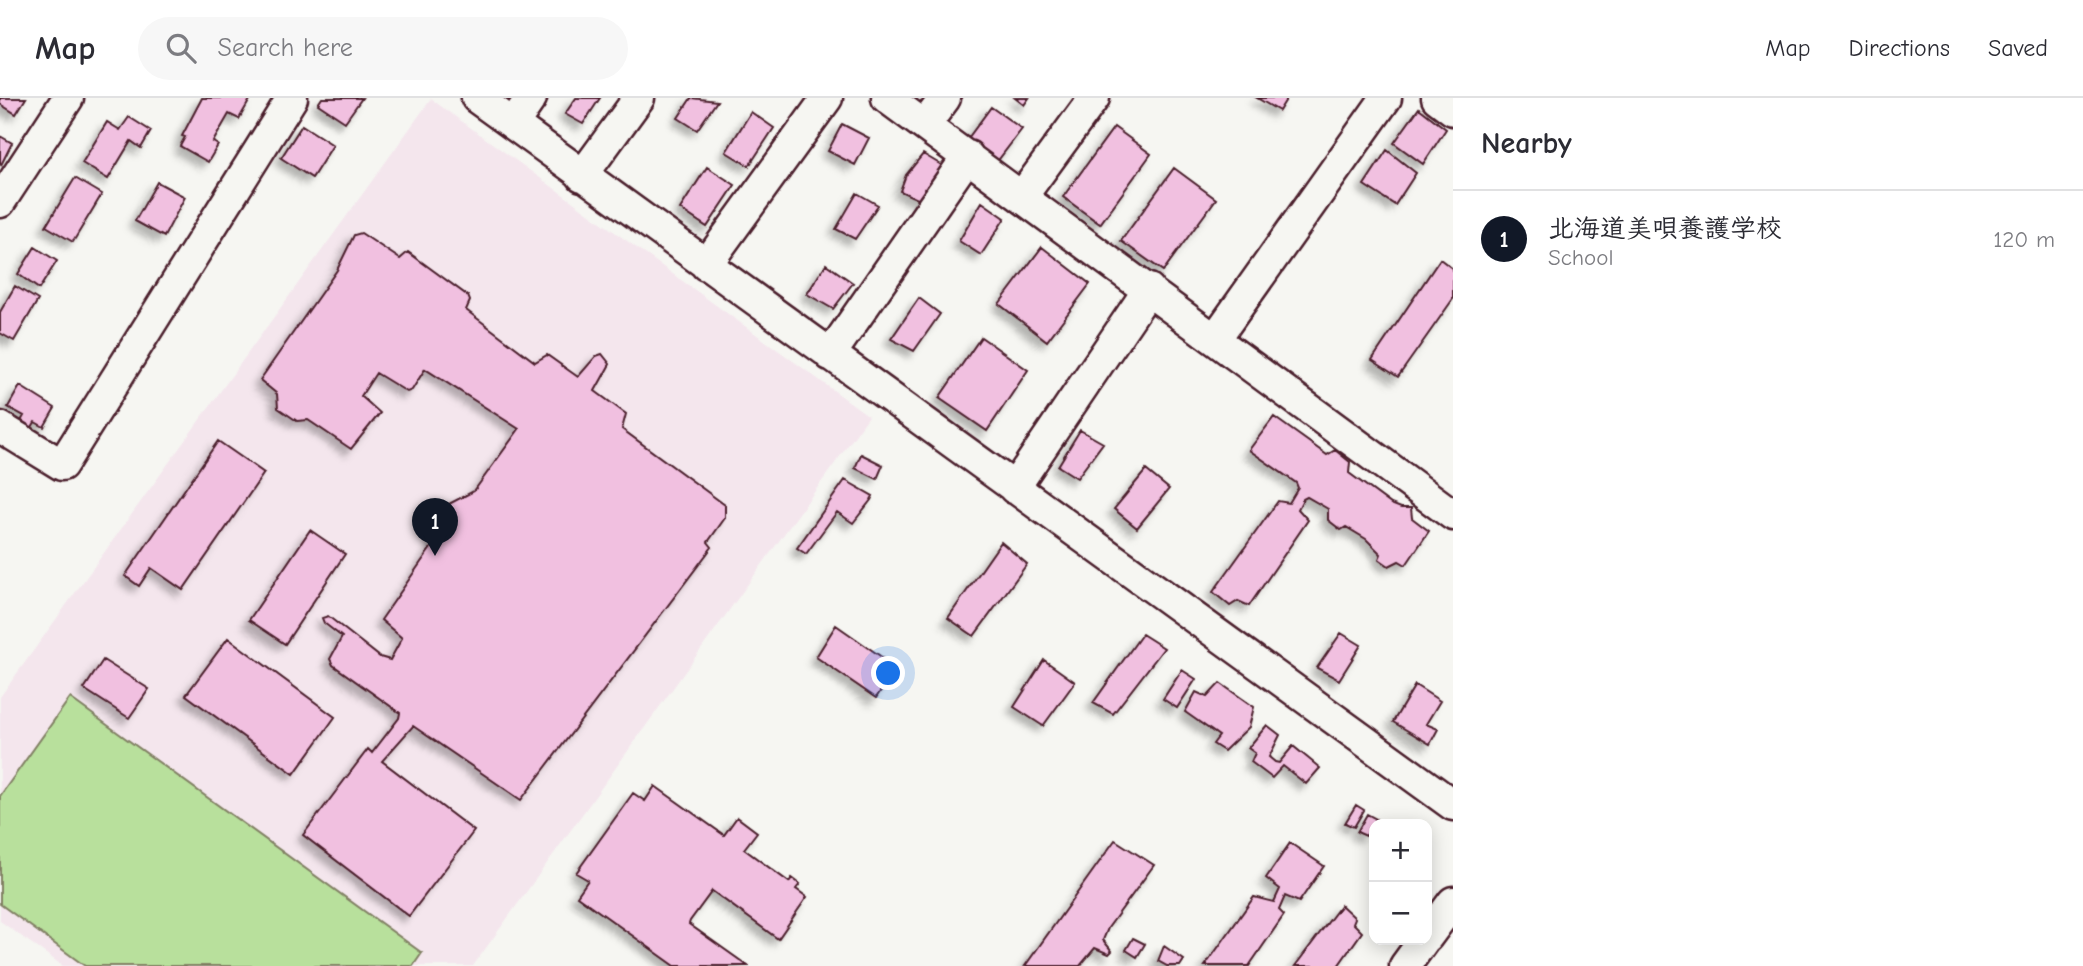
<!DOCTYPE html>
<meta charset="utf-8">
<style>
:root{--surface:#fff;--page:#f7f7f7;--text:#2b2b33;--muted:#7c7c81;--line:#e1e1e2;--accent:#111827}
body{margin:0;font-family:"Comic Neue","Klee One",sans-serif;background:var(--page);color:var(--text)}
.controls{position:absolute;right:21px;bottom:21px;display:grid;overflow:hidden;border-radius:14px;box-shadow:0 4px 18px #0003}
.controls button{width:63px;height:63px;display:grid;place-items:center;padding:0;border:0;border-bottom:2px solid var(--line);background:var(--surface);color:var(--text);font:35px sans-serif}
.you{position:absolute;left:889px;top:576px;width:24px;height:24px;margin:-18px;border:5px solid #fff;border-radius:50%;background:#1a73e8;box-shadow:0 0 0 10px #1a73e833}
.badge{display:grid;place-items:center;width:46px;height:46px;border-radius:50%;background:var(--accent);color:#fff;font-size:23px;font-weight:700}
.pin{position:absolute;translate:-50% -58px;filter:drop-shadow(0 2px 4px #0008)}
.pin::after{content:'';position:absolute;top:37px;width:24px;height:21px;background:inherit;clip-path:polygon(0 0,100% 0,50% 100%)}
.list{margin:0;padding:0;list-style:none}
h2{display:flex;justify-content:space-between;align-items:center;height:91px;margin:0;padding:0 28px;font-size:30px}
h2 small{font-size:23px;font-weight:400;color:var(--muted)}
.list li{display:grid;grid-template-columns:46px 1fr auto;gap:21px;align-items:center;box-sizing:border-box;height:98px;padding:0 28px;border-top:2px solid var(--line)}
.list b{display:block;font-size:26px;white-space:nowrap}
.list p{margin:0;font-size:23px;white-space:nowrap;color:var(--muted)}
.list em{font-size:23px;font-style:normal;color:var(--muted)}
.icon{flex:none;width:38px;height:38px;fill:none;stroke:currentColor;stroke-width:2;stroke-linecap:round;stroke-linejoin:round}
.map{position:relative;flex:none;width:1453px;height:868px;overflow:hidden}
header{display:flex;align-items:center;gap:42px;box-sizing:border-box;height:98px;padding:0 35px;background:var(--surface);border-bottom:2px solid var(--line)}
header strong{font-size:33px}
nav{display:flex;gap:38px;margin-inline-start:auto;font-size:24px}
.search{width:490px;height:63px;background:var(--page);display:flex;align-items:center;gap:18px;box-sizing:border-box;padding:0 24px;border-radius:38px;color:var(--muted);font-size:26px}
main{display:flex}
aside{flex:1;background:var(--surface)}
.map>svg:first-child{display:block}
</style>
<header>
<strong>Map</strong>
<div class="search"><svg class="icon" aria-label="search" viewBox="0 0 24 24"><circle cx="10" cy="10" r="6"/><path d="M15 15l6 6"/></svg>Search here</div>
<nav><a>Map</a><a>Directions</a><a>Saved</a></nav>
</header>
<main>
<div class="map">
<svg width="1453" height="868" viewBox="0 0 1453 868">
<defs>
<filter id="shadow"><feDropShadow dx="-6" dy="6" stdDeviation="3.5" flood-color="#0004"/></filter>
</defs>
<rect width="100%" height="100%" fill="#f6f6f2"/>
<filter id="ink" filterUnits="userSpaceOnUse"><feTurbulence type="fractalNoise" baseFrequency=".0143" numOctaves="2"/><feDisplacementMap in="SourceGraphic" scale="14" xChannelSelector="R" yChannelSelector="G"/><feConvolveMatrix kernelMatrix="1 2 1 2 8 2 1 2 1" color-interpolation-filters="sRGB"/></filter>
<g filter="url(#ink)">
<!-- built -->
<path fill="#f4e6ed" d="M431 1 869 318 473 868H63L0 823V599Z"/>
<!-- green -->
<path fill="#b8e09c" stroke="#818064" stroke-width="2" d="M70 600 422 855 413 868H85L0 806V698Z"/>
<!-- building -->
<path fill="#f1c0e0" stroke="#4a1f2b" stroke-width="2" filter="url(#shadow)" d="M0 0H26L16 16 0 6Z
M202 0H251L239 21 229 16 213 44 218 47 208 64 180 48 185 39 182 38Z
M322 0H362L345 24 318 6Z
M576 0H600L583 26 565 16Z
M691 0 717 3 697 32 678 20Z
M1015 0H1029L1024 7Z
M1257 0H1287L1279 13Z
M991 9 1022 31 996 65 966 43Z
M1419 10 1446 31 1423 66 1394 45Z
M751 14 774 30 749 68 726 54Z
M129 19 151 33 141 50 131 43 108 81 82 65 107 24 120 32Z
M842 26 869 40 855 67 828 53Z
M302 27 333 47 312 80 281 60Z
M1114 29 1151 56 1100 126 1063 99Z
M0 38 12 45 1 67 0 66Z
M1387 52 1416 75 1395 107 1364 87Z
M923 56 943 68 922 103 900 93 906 77Z
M707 69 735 87 707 129 680 111Z
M1174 70 1216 101 1163 173 1121 143Z
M75 80 102 96 73 144 46 128Z
M157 84 185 99 164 139 135 123Z
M857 95 878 107 855 141 836 131Z
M982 104 1005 120 981 157 959 143Z
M361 135 400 161 408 154 468 198 470 203 466 212 535 264 547 257 578 279 596 258 602 256 610 266 595 293 626 316 622 331 725 407V420L708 444 712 449 521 702 413 628 382 663 474 733 409 818 303 737 368 651 372 655 399 620 400 615 333 567 330 561 342 539 324 525 322 520 328 518 380 559 390 562 402 540 381 522 435 444 434 434 445 408 474 393 519 331 425 271 412 292 407 294 376 275 361 298 380 315 351 351 308 322 297 323 278 310 277 296 260 282 337 172 354 137Z
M35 149 57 163 39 191 18 176Z
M1042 149 1090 186 1047 243 999 206Z
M1440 161 1453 171V201L1398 279 1372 262Z
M826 166 853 185 833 211 807 196Z
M15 188 38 202 14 243 0 235V214Z
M919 200 940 216 914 253 891 241Z
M981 239 1028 272 987 333 939 300Z
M20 288 55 310 44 329 35 324 31 331 20 325 24 318 8 309Z
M1274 319 1327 357 1335 352 1350 364 1349 375 1391 406 1401 410H1411L1412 420 1429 433 1406 467 1399 463 1389 468 1379 461 1381 456 1366 441 1346 429 1341 432 1328 422V411L1307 399 1303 401 1298 411 1308 422 1249 508 1238 503 1230 508 1213 494 1278 403 1289 405 1298 390 1296 385 1249 352Z
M1080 332 1103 345 1077 380 1058 368Z
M218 343 264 375 183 492 151 470 139 488 125 478Z
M861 356 883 367 877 381 855 370Z
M1146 372 1169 391 1137 430 1114 411Z
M845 382 873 398 871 402 853 425 837 414 806 456 797 450Z
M310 432 345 456 285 546 249 522Z
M1001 444 1027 466 974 538 948 520Z
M836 527 896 569 876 600 816 559Z
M1341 535 1361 547 1339 582 1317 570Z
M1142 536 1164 550 1113 616 1093 605Z
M228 540 335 619 294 676 186 597Z
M103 562 149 591 129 620 84 591Z
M1044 562 1075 584 1043 628 1014 609Z
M1182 572 1196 581 1177 610 1163 601Z
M1220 585 1254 609 1249 629 1224 653 1213 646 1219 638 1185 614 1196 594 1207 599Z
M1415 587 1440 603 1426 626 1438 631 1430 646 1393 624Z
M1267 627 1280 637 1269 659 1275 664 1279 665 1293 648 1320 670 1306 686 1283 668 1272 680 1251 664 1255 655 1248 650Z
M655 688 724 737 737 719 757 734 744 751 789 784 792 780 800 786 796 791 807 799 778 841 712 793 690 823 689 826 748 868H675L577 798 588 782 576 775 633 695 645 703Z
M1356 707 1364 712 1354 729 1345 725Z
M1367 716 1376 721 1366 738 1357 734Z
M1115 742 1154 767 1108 830 1103 842 1112 853 1109 856 1095 850 1080 868H1025Z
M1290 745 1324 768 1299 804 1285 798 1279 812 1284 817 1249 868H1205L1254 799 1274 804 1280 791 1266 780Z
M1341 807 1355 820 1353 825 1362 834 1338 868H1295Z
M1133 840 1145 846 1137 859 1126 852Z
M1164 848 1184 862 1180 868H1167L1158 863Z"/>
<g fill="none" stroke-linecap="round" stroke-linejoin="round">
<!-- minor casing -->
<g stroke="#4a1f2b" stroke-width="35">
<path id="minor" d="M477 0 1453 707
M887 0 1453 417
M1437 0 1453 12
M513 26 531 0
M925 27 945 0
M582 78 639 0
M1023 97 1094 0
M0 104 68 0
M706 167 827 0
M1215 241 1386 0
M830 257 968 58
M0 329 62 367 292 0
M1014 390 1149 191
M1427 839 1453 804
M1405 868 1424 842"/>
</g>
<!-- minor -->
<use href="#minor" stroke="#f6f6f2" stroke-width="30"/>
</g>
</g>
</svg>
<div class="controls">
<button>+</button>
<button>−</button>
</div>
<div class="you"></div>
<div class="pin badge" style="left:435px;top:458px">1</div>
</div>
<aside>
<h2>Nearby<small></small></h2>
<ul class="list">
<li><span class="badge">1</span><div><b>北海道美唄養護学校</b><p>School</p></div><em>120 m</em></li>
</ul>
</aside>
</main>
